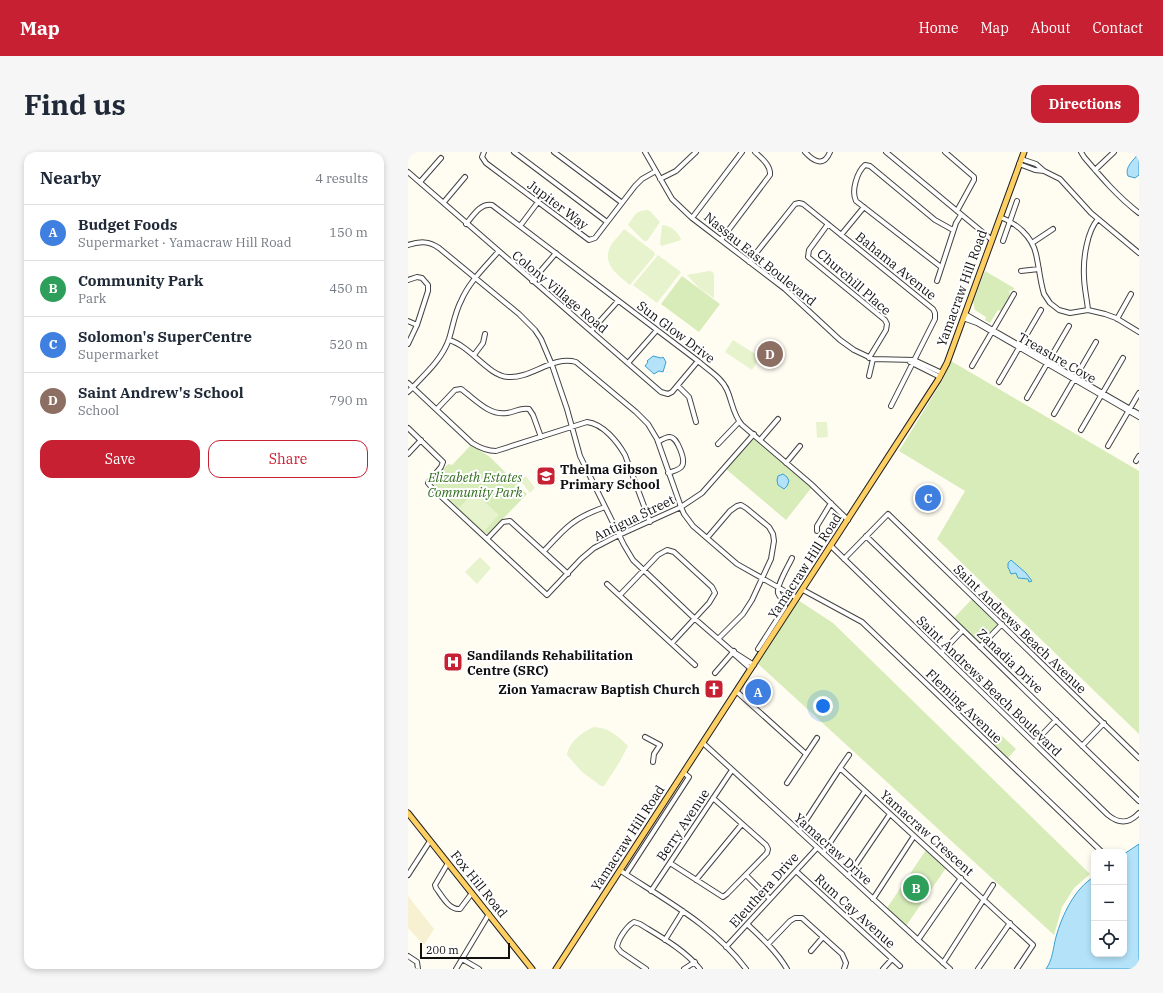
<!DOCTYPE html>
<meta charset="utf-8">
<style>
:root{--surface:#fff;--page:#f6f6f7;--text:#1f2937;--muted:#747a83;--line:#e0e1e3;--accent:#c72032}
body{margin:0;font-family:"IBM Plex Serif",serif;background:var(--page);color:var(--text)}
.controls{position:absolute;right:12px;bottom:12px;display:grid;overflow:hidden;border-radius:8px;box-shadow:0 2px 6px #0003}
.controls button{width:36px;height:36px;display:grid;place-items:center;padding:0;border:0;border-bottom:1px solid var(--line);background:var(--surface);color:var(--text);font:20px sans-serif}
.scale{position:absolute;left:12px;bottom:10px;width:90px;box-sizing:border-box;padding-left:4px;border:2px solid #101010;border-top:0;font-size:11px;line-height:14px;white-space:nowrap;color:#101010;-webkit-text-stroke:3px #fff;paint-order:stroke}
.you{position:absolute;left:415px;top:554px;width:14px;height:14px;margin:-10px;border:3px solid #fff;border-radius:50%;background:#1a73e8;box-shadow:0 0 0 6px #1a73e833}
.badge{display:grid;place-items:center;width:26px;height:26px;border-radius:50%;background:var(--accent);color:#fff;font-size:13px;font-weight:700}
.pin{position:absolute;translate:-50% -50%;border:2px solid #fff;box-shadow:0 1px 4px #0006}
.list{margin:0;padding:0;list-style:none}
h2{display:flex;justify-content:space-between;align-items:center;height:52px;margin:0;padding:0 16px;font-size:17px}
h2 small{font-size:13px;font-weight:400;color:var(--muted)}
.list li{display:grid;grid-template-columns:26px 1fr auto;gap:12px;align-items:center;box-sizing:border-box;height:56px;padding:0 16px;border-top:1px solid var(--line)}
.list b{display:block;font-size:15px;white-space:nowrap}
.list p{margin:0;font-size:13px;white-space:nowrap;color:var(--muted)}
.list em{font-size:13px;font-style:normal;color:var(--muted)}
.actions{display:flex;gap:8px;padding:12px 16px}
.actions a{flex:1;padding:9px 0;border:1px solid var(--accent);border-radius:12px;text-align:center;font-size:14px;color:var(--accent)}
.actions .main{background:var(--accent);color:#fff}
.icon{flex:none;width:22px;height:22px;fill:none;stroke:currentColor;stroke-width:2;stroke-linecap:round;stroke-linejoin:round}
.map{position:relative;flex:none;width:731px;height:817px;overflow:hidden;border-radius:12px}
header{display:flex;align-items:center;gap:24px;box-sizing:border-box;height:56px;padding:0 20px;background:var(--accent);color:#fff}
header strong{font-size:19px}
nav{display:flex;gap:22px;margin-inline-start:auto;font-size:14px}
.intro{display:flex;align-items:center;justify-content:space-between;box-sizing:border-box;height:96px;padding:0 24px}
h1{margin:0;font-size:28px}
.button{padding:10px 18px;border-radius:12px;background:var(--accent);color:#fff;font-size:14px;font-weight:700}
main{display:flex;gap:24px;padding:0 24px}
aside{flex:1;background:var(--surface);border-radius:12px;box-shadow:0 2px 6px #0003}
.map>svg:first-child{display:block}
</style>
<header>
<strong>Map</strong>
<nav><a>Home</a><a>Map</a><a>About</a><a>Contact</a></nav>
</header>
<div class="intro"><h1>Find us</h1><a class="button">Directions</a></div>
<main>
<aside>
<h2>Nearby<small>4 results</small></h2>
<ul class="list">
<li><span class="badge" style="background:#3f7fe0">A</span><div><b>Budget Foods</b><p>Supermarket · Yamacraw Hill Road</p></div><em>150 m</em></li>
<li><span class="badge" style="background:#2e9e5b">B</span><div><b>Community Park</b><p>Park</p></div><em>450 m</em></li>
<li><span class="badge" style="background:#3f7fe0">C</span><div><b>Solomon's SuperCentre</b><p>Supermarket</p></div><em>520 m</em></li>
<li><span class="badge" style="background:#8d6e63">D</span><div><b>Saint Andrew's School</b><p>School</p></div><em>790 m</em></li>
</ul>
<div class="actions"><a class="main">Save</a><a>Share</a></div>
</aside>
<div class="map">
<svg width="731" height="817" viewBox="0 0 731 817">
<rect width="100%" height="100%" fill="#fffcf2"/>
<!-- farmland -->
<path fill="#f7f1d1" d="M0 744 26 777 16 793 0 776Z"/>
<!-- green -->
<path fill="#d7ecb9" d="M577 119 606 136 605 138 601 139 602 143 593 159 590 158 582 171 577 168 578 165 567 158 565 150Z
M274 124 312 152 291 180 253 152Z
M543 209 731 319V582L529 387 557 339 491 299 534 229Z
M343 287H347L404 335 378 368 318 317Z
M63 293 82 305 119 342 80 382 75 380 25 332 27 327 40 312 44 313Z
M564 447 590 473 572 492 546 466Z
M390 448 425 471 682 722 666 736 654 755 646 783 349 511Z
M593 583 608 597 599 607 584 592Z
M518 698 538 716 498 774 479 756Z"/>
<!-- pitch -->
<path fill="#e7f3cc" d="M239 58 242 59 252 70 239 89H236L220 73C227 63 227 59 239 58Z
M254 73C263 74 270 79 273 88L254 94 252 92Z
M216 77 246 100 247 103 222 133C210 123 194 113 202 95 205 89 212 83 216 77Z
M250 103 273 120 249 151 225 133Z
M301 119 305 120 306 124V146L291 136 279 123Z
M325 188 352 205 344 218 317 200Z
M408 270H419L420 285 409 286Z
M118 324 127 336 122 341 112 328Z
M66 340 91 363 76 379 51 356Z
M72 405 83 416 69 432 57 420Z
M186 575C201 576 209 583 220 594L211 611 196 634H193L174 620 159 603C161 590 174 580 186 575Z"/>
<!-- water -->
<path fill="#b4e3f9" stroke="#389fd4" d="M731 1V23L727 26 720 24C716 15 726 8 731 1Z
M245 204 253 206 255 205 258 210 255 220 251 219 246 222 237 214 240 210 239 209Z
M375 322 379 325 381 329 379 334 376 337 370 333 369 328 370 324Z
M603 408 618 421 624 429 621 430 620 427 610 426 608 421 603 422 601 417 600 416V411Z
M731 692V817H638C645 807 645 796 648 785 654 763 667 736 686 725V802H716V702Z"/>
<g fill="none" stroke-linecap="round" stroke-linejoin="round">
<!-- minor casing -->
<g stroke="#434343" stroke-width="6">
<path id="minor" d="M76 0 74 5 78 11 181 88 187 86 227 34 234 27 248 19
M106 0 199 70
M146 0 213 50
M237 0 264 47 284 66 377 137 432 188 446 198 465 207 506 208 534 221
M397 0C406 10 416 15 422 0
M478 0 584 88
M537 0 566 25V28L549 59
M673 0 676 5C693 25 710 45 731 61
M613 7 628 12 636 19
M611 12 627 18 636 19 652 27 683 61 731 101
M687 18 706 0
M0 20 253 240 260 242 264 240 290 209
M252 27 268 19 288 0
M12 30 33 6
M36 50 57 25
M592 65C608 71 624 84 628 102 631 115 632 129 636 142L642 151 651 158 662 161 680 158 697 162 708 166 731 180
M284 66 334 0
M58 72C65 64 72 51 84 53L290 209C300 218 314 226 319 238 324 249 325 263 334 273L403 332 440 368
M420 72 401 98 400 105 477 168 479 172 478 178 461 206
M112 74 130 50
M433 83 456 55
M313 88 362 23C363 13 353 6 347 0
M595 89 609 49
M624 91 645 77
M0 93C12 89 21 89 31 96L111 162 127 178 133 187 144 213 159 257 172 304 216 393 225 408 286 466 324 499 346 513
M341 110 387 52 391 51 395 52 525 157 527 161V167L483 254
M533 115 448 49C443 39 449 20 457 13L462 14 527 68 545 78
M613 119 631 117
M0 128 9 125 14 126 20 133V139L9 173 0 192
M124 129 148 101
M529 129 548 71 553 63
M680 158C679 147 676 135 676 124 675 107 679 79 690 67
M557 162 731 262
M555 166 569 171 731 265
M709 167 723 142
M0 169 9 173
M183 179 210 149
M41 188C63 194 80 224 100 225 123 227 145 203 168 210L228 260 240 272 249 287 273 355 276 362 285 374 329 412 389 446
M66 203 75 191 77 182
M502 210 532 225
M220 211 249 178
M564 214 606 142
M461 224 465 207
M591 230 633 158
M0 231 64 291C72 296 79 299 88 299L179 270C195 272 209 289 217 303L242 370
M270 234 281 245 288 270
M0 240C15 224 34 208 41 187 45 174 47 160 53 149 61 130 77 115 90 100
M619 246 661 174
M29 257 47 238 53 237C67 247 81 264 99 261 107 260 113 255 121 257L125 263 133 285
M646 262 688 190
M0 276 35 310 33 315 20 331 24 336 139 443 173 407 186 396 211 383 273 355 294 341 346 282
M673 278 715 206
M352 288 370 267
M250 290C253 288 258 285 262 285 269 285 278 308 274 314 272 318 265 319 260 321
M310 292 331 270
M700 294 731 241
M0 302 13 288
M728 309 731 304
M378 311 392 294
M409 379V374L423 351
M458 384 731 649
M299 386 322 359 329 354 333 353 338 356 361 375 365 382 366 389 363 407 344 448 335 462 310 487
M79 387 95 370 102 369 160 422
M423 394 700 663C711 672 721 672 731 661
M136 399C157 376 165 366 197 355
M436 407 480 362 731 606
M199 432 287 513
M395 438 454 470 694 700
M212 443 250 403 259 398 266 400 304 435 307 441 301 451 264 491
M572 495 594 472
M350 497 377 455C378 449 372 447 370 441 368 434 381 413 384 406
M533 501 555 478
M326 502 343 517
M307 521 326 499
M328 539 398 602
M237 585 252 593 246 602 245 610
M295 591 542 817
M626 591 648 568
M674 594 696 571
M432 616 441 603
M379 631 409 586
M391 679 432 616 625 793 609 817
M415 701 457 639
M40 711 27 733 28 736C34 744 41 758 52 757L64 741
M262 711 315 745 319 742 359 701 360 697 358 693 305 646
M213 719C257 748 306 774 338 817
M388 719 492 814
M218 722 281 625 276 621
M0 723 22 689
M338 723 362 747
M440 724 482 662
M288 728 334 672
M243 739 324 618
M465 747 506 684
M339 772C354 786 369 800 379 817
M257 788 275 759
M510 788 553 726
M360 792 382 769 387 766H394L434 802 438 811 436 817
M318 795 409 696
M403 799 415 785
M0 804 9 810 10 817
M54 807 71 817
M535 811 585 733
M48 817 81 762
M238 817 213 800 209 795C210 787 219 774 226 770L232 772C253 785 277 798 292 817
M276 817 287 810
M475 817 484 807
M570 817 602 771"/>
</g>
<!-- major casing -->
<g stroke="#212121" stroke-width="7">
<path id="major" d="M0 661 124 817
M148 817 530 228 539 211 616 0"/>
</g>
<!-- minor -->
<use href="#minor" stroke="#fff" stroke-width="4"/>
<!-- major -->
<use href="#major" stroke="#fecf63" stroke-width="5"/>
</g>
<!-- icons -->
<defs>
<g id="school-square" transform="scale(1)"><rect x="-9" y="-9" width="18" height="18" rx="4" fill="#c72032" stroke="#fff"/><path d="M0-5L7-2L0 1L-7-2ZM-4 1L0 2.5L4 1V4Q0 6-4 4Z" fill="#fff"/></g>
<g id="hospital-square" transform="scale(1)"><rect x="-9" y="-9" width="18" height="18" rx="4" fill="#c72032" stroke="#fff"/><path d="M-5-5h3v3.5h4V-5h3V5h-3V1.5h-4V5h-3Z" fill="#fff"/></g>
<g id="church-square" transform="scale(1)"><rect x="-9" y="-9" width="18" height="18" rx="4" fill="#c72032" stroke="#fff"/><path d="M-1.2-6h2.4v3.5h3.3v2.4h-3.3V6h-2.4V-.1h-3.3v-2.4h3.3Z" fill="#fff"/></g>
</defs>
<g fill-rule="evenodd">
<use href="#school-square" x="138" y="324"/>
<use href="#hospital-square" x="45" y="510"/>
<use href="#church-square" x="306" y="537"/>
</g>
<g text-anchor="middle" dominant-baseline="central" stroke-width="4" stroke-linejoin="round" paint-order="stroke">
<!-- street labels -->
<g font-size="13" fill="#101010" stroke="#fff">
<text transform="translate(150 53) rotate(37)">Jupiter Way</text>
<text transform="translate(352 107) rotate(39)">Nassau East Boulevard</text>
<text transform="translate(488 114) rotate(39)">Bahama Avenue</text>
<text transform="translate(446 130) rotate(41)">Churchill Place</text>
<text transform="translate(554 136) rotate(-70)">Yamacraw Hill Road</text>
<text transform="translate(152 140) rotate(40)">Colony Village Road</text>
<text transform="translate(268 180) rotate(37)">Sun Glow Drive</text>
<text transform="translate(649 206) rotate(30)">Treasure Cove</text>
<text transform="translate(226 366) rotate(-26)">Antigua Street</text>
<text transform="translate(397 414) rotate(-57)">Yamacraw Hill Road</text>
<text transform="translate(612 477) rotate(44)">Saint Andrews Beach Avenue</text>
<text transform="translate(602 509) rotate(44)">Zanadia Drive</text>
<text transform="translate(581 534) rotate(44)">Saint Andrews Beach Boulevard</text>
<text transform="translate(556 554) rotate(44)">Fleming Avenue</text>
<text transform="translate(275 673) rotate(-56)">Berry Avenue</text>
<text transform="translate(519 681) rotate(42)">Yamacraw Crescent</text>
<text transform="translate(220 686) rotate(-57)">Yamacraw Hill Road</text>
<text transform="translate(425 697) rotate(42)">Yamacraw Drive</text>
<text transform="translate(71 732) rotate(51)">Fox Hill Road</text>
<text transform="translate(356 738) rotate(-48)">Eleuthera Drive</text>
<text transform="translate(447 759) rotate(42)">Rum Cay Avenue</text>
</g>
<!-- poi labels -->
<g font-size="13" font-weight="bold" fill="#101010" stroke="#fff" text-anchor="start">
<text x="152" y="317">Thelma Gibson<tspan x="152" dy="15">Primary School</tspan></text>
<text x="59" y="503">Sandilands Rehabilitation<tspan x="59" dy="15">Centre (SRC)</tspan></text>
<text x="292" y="537" text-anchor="end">Zion Yamacraw Baptish Church</text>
</g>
<!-- park labels -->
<g font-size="13" font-style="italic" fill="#316c1c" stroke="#fff">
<text x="67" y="325">Elizabeth Estates<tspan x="67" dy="15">Community Park</tspan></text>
</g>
</g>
</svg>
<div class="controls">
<button>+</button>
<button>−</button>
<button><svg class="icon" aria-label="locate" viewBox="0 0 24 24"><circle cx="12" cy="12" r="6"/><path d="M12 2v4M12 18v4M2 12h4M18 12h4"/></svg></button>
</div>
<div class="scale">200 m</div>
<div class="you"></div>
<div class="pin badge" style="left:350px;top:540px;background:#3f7fe0">A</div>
<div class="pin badge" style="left:508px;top:736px;background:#2e9e5b">B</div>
<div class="pin badge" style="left:520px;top:346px;background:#3f7fe0">C</div>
<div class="pin badge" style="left:362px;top:202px;background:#8d6e63">D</div>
</div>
</main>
